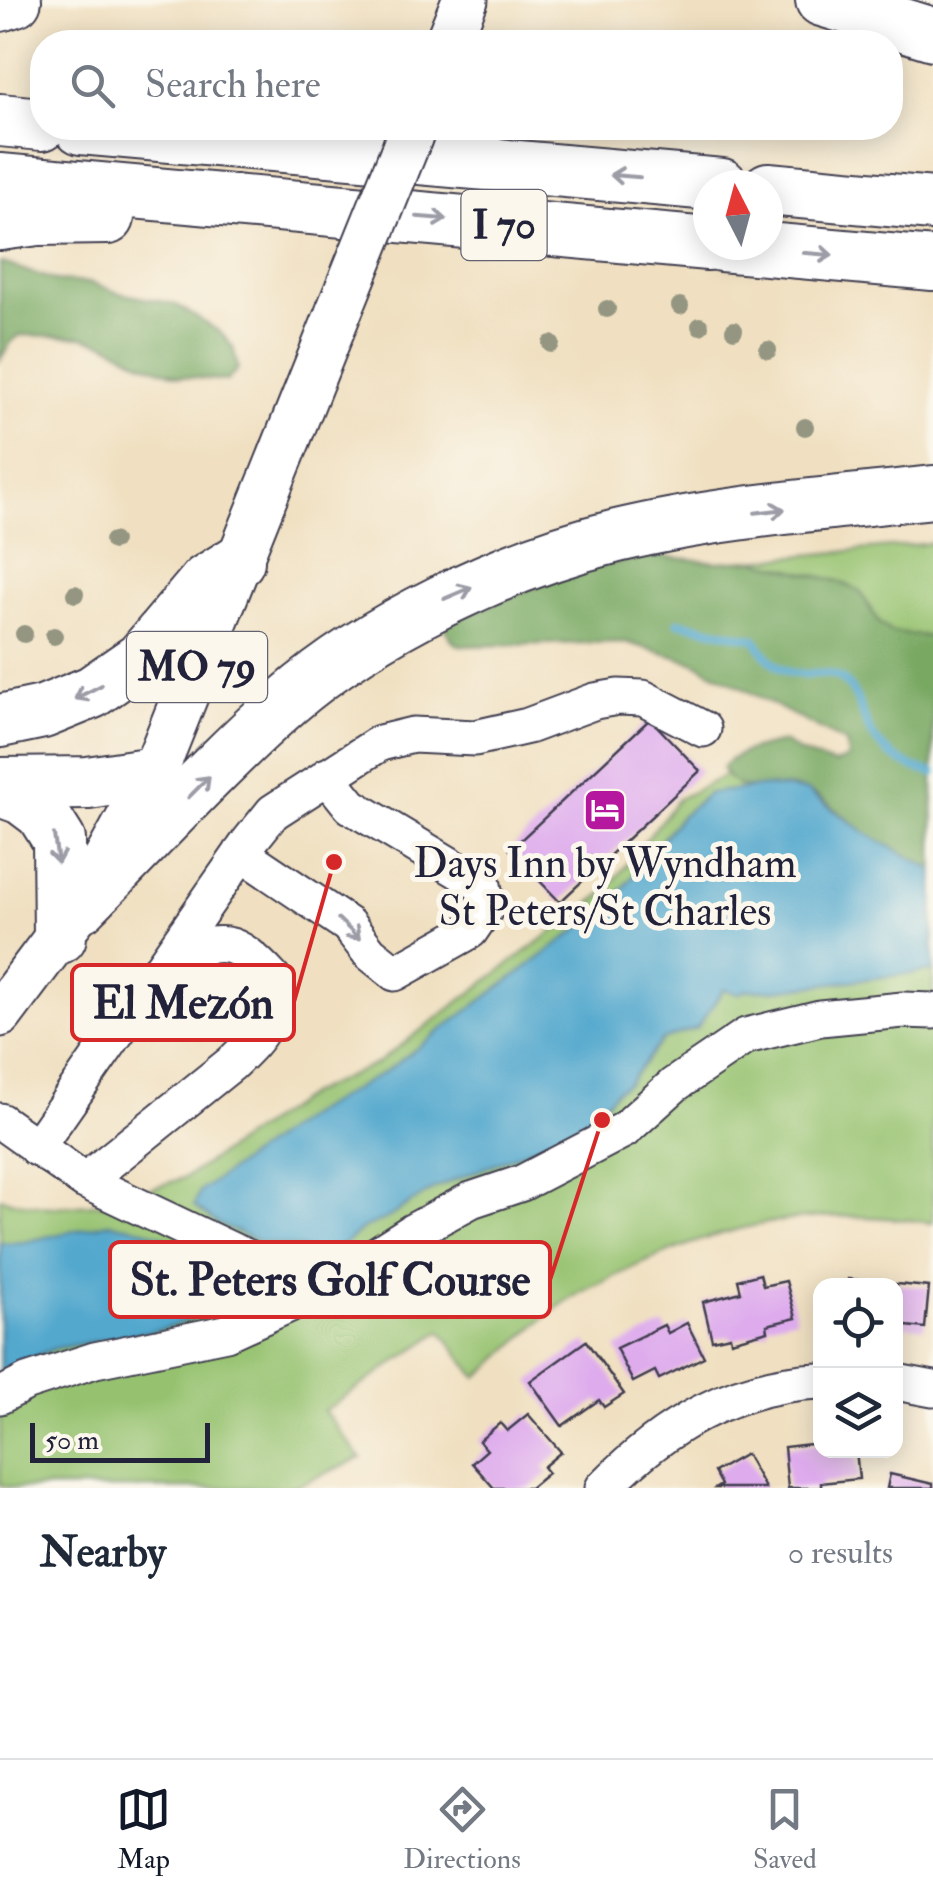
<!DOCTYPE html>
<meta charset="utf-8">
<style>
:root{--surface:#fff;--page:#f6f6f7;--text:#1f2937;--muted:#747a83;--line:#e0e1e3;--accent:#111827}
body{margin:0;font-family:"IM FELL Double Pica",serif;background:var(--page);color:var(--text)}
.controls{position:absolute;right:30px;bottom:30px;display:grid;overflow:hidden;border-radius:20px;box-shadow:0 5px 25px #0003}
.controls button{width:90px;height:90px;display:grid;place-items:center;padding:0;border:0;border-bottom:2px solid var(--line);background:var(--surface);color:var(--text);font:50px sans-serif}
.compass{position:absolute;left:693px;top:170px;width:90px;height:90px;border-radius:50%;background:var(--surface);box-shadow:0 5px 25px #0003;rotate:354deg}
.scale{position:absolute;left:30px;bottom:25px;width:180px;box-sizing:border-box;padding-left:10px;border:5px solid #22223b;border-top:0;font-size:28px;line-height:35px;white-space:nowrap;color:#22223b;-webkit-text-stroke:8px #fbf7ec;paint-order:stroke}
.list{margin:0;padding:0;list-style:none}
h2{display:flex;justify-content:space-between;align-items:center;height:130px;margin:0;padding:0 40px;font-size:42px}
h2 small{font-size:32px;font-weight:400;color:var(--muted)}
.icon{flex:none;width:55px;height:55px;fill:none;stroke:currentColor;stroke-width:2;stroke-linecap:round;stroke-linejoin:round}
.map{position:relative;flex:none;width:933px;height:1488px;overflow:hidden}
.search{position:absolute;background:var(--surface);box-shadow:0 5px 25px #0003;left:30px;right:30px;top:30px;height:110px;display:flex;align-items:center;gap:25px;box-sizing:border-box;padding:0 35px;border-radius:40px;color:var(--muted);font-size:38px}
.sheet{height:270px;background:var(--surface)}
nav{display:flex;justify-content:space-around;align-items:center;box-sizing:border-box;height:140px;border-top:2px solid var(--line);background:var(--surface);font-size:28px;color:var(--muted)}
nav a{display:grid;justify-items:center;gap:5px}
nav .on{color:var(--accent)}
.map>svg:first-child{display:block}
</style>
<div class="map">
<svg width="933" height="1488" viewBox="0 0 933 1488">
<rect width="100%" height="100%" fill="#fbf7ec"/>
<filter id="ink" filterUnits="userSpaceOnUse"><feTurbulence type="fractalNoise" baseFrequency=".01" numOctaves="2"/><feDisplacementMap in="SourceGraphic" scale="20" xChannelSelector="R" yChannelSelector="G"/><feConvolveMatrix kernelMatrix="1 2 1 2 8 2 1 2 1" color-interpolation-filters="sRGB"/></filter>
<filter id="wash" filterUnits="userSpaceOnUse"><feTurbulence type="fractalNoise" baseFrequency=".0048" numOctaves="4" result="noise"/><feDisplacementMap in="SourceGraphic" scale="40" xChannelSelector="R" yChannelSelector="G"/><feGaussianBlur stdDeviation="2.25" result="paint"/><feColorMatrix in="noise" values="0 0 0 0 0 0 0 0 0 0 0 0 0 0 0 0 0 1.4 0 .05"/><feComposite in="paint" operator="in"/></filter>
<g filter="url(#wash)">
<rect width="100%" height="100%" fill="#f0e0c1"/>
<!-- green -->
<path fill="#96c270" stroke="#5c7256" stroke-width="2.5" d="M933 543V637L891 632 879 623 860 591 838 581 753 560Z
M754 761 933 795V1223C814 1206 727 1221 620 1274 604 1282 586 1289 571 1298 538 1320 507 1352 477 1378L441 1331 324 1411 361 1458 291 1488H15L0 1485V1197L10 1201 50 1207 108 1203 186 1177 311 1093 376 1064 604 893 678 799Z"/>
<!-- forest -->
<path fill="#78a862" stroke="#4d654e" stroke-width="2.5" d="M0 262 57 281 92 283 119 293 175 304 220 332 233 347 238 368 227 381 178 376 140 362 107 344 82 337 20 335 10 343 0 360Z
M656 556 718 562 753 560 837 581 860 591 879 623 891 632 933 637V870C910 857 885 846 864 832 847 820 824 797 806 791 773 779 742 804 722 768 736 750 762 747 783 742L801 753 834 764 848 758 846 743 693 662 625 642 463 646 454 643 445 629 446 624C512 595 583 564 656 556Z"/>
<!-- water -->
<path fill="#52a8ce" stroke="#3a6584" stroke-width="2.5" d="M767 786 807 791 869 835 933 870V971L775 990H746L738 994 724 989 697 1028 662 1040 628 1083 617 1090 590 1120 546 1143 435 1188 386 1219 362 1229 346 1243 324 1252 260 1242 218 1224 194 1206 200 1191 307 1116 386 1071 576 931 613 901 679 818 709 793Z
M109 1223C164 1230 199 1252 241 1285L239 1301 213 1317 205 1315 164 1329 53 1349 0 1372V1243L24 1242Z"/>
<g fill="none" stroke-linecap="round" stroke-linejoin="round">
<!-- stream -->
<path stroke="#52a8ce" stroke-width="8" d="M678 622 755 639C792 701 819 657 846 683 857 694 861 711 867 725 878 751 906 768 933 773"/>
</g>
<g id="blocks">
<!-- building -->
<path fill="#deabed" d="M650 719 700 771 560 902 510 850Z
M760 1274 763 1286 786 1281 796 1318 767 1325 768 1331 731 1341 730 1336 712 1340 703 1302 741 1292 738 1280Z
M848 1279 888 1283V1286H847Z
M896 1284 929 1287 925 1328 896 1325Z
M687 1323 704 1357 659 1379 655 1371 633 1382 616 1348 664 1325 668 1333Z
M586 1341 624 1394 604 1407 599 1400 562 1426 530 1381Z
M528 1414 561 1452 543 1467 548 1473 530 1488H494L472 1463 487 1450 479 1441 500 1423 507 1431Z
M820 1443V1450H856L859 1479 821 1483V1488H788L784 1447Z
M746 1454 765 1488H716L721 1485 714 1472Z
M890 1474 933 1484V1488H887Z"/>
</g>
</g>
<g filter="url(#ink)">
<use href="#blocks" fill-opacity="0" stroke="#413e4f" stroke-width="2.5"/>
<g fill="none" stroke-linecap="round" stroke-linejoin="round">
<!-- minor casing -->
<g stroke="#413e4f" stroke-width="39">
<path id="minor" d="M241 853 348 925 370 953 395 973 470 931 487 906 483 885 351 806 327 776
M0 1121 85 1181 237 1253 323 1289
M36 1148 249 842 273 812 380 743 413 735 475 738 528 726 595 701 618 697 643 698 703 729
M85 1181 232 1063C264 1032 270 1025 273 979 233 936 224 939 170 956
M896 1382 933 1389
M0 1396 27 1382 95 1360 226 1333 323 1289 412 1232 471 1200 522 1183 624 1130 674 1085 746 1036 820 1018 903 1010 933 1011
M603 1488C663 1427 733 1384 820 1381"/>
</g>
<!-- major casing -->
<g stroke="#413e4f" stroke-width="49">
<path id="major" d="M448 42 465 0
M0 1014 81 906 154 773 339 311"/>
</g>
<!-- highway casing -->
<g stroke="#413e4f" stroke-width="56">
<path id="highway" d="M822 0 933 34
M0 5 15 0
M0 120 42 124
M81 128 722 185
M0 180 708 244
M768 189 933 204
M0 224 38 219 108 218
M721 245 933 264
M0 721 43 712 92 692 141 658 206 581 238 561
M0 784 88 783 154 773
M0 790 22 798 42 813 59 840 60 937
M81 906C149 838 214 765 286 702 372 627 506 563 617 536 720 511 828 504 933 492"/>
</g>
<!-- minor -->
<use href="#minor" stroke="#fff" stroke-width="35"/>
<!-- major -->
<use href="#major" stroke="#fff" stroke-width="45"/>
<!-- highway -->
<use href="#highway" stroke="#fff" stroke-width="52"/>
<!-- major-bridge casing -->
<g stroke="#413e4f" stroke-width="49" stroke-linecap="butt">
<path id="major-bridge" d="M339 311 413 128"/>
</g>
<!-- major-bridge -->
<use href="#major-bridge" stroke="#fff" stroke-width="45"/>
</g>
<!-- trees -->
<g fill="#959682">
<circle cx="680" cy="306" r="9"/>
<circle cx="607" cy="309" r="9"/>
<circle cx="700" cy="326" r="9"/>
<circle cx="734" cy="330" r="9"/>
<circle cx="551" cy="344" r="9"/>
<circle cx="768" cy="350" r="9"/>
<circle cx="805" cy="427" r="9"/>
<circle cx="113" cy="541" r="9"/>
<circle cx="75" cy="594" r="9"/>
<circle cx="24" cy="634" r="9"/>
<circle cx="54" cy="636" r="9"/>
</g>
<!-- one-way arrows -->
<defs><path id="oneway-shaft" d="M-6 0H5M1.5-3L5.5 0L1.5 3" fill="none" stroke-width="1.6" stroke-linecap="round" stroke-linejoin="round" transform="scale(2.5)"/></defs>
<g stroke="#9c9ca7">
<use href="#oneway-shaft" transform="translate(625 176) rotate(-175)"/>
<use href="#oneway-shaft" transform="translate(432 218) rotate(5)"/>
<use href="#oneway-shaft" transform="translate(818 254) rotate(5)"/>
<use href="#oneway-shaft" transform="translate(770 511) rotate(-7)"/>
<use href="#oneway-shaft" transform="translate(458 593) rotate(-23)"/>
<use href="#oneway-shaft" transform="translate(88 692) rotate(153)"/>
<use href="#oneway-shaft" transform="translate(199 787) rotate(-45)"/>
<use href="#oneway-shaft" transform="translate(56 849) rotate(82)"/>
<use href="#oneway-shaft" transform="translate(349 929) rotate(44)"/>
</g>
</g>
<!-- icons -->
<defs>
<g id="hotel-square" transform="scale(2.25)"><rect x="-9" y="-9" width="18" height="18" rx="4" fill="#b5179e" stroke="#fbf7ec"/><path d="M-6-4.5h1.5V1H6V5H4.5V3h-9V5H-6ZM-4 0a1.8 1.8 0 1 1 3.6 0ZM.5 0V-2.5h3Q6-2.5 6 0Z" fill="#fff"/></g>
</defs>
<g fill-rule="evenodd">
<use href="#hotel-square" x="605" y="810"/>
</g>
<g text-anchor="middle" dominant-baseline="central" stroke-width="10" stroke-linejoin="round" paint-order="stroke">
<!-- shield labels -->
<g fill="#fbf7ec" stroke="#636270" stroke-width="2.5">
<rect x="461.5" y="190" width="85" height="70" rx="8"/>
<rect x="127" y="632" width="140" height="70" rx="8"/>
</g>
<g font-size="40" font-weight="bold" fill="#22223b">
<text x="504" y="225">I 70</text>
<text x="197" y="667">MO 79</text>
</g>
<!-- poi labels -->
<g font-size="42" fill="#22223b" stroke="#fbf7ec">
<text x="605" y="864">Days Inn by Wyndham<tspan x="605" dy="48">St Peters/St Charles</tspan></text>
</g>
</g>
<!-- callouts -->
<path fill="none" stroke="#d62828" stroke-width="4" d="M334 862L294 1002M602 1120L550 1280"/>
<g fill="#d62828" stroke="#fbf7ec" stroke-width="4">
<circle cx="334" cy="862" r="10"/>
<circle cx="602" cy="1120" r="10"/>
</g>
<g fill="#fbf7ec" stroke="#d62828" stroke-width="4">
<rect x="72" y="965" width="222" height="75" rx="10"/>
<rect x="110" y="1242" width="440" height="75" rx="10"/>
</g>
<g font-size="45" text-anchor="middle" font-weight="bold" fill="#22223b">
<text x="183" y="1018">El Mezón</text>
<text x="330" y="1295">St. Peters Golf Course</text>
</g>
</svg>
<div class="controls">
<button><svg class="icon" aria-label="locate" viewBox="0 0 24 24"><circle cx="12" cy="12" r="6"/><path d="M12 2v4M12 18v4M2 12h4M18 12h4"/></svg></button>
<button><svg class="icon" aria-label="layers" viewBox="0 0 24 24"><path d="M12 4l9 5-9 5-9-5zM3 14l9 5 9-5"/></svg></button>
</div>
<svg class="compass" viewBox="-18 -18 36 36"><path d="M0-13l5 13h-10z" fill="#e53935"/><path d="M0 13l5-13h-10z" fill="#747a83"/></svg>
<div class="scale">50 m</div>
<div class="search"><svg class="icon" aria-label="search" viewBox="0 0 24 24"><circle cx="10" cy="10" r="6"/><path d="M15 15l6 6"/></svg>Search here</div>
</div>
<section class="sheet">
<h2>Nearby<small>0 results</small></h2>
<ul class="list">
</ul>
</section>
<nav>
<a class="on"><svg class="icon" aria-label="map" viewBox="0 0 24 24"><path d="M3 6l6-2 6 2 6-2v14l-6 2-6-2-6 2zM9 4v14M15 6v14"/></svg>Map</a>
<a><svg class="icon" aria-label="directions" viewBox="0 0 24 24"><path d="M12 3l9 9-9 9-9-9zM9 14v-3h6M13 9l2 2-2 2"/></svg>Directions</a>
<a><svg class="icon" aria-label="saved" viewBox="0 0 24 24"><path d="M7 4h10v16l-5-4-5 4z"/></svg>Saved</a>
</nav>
